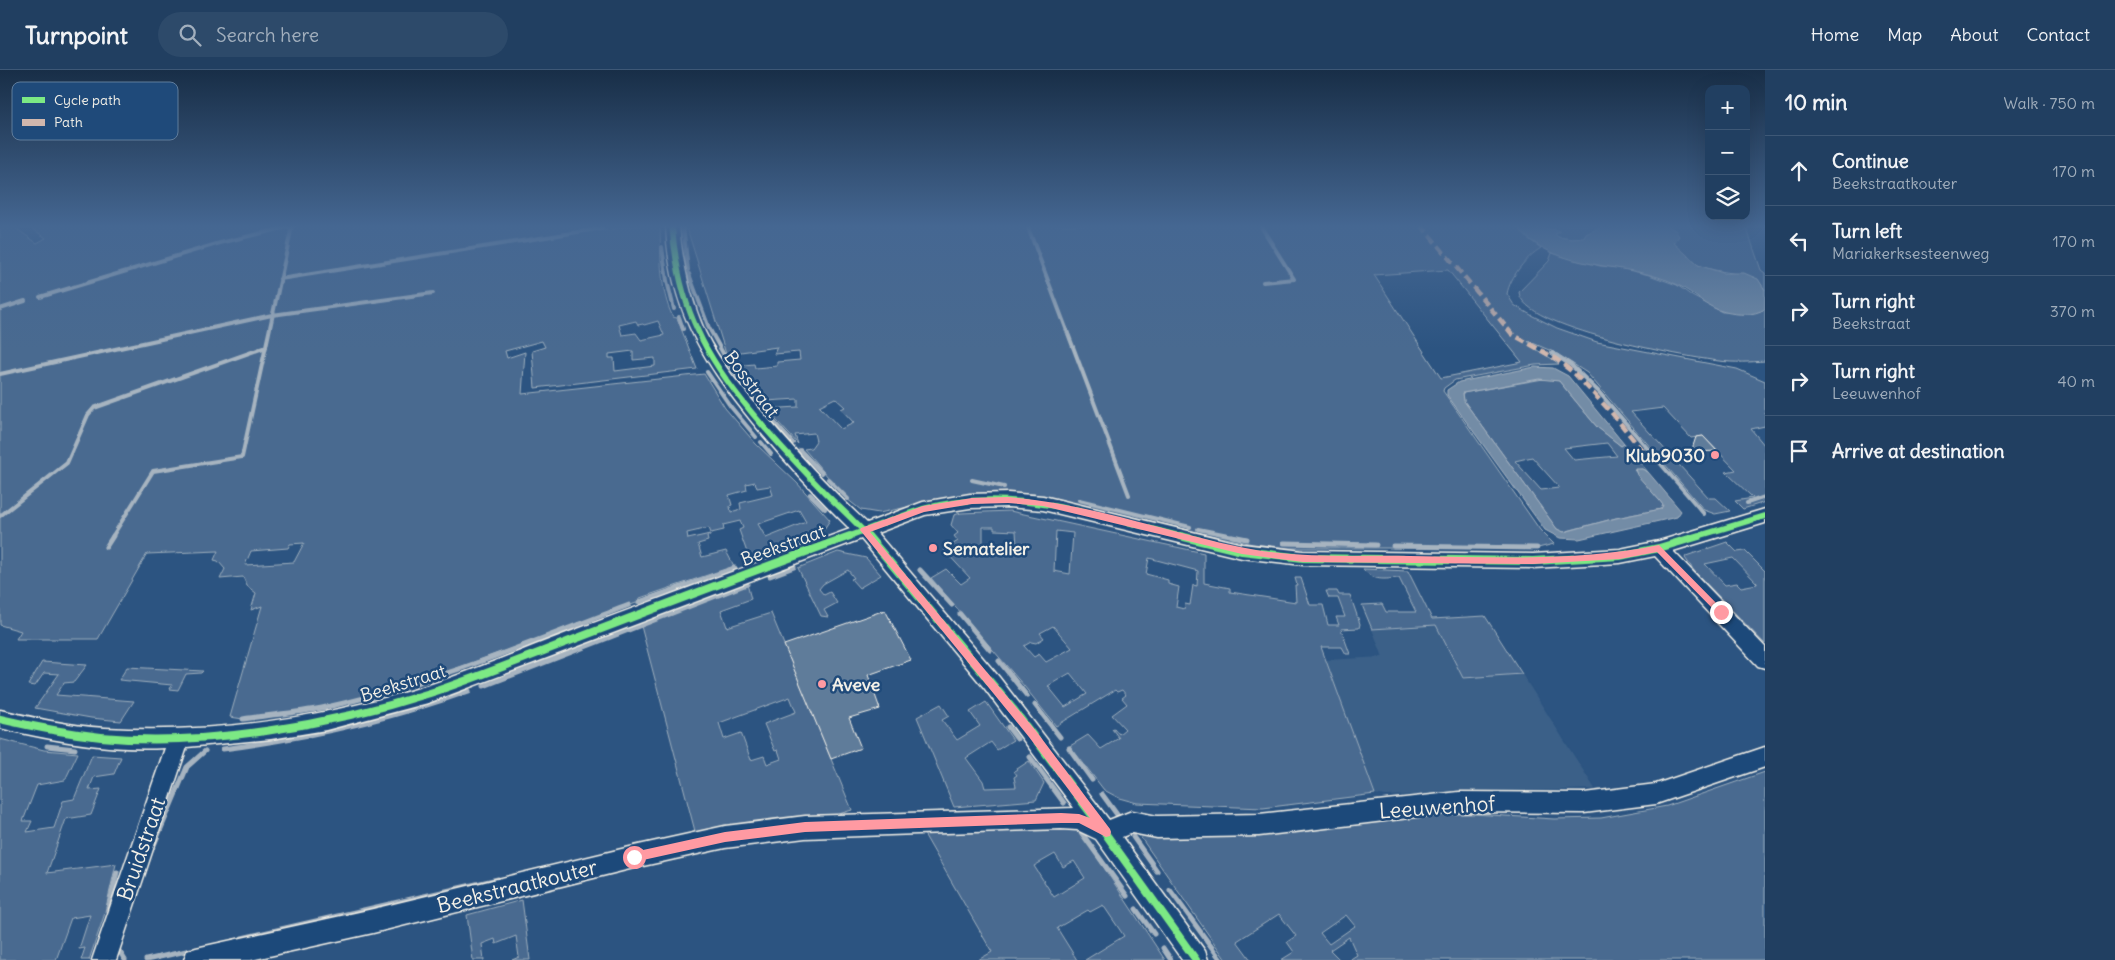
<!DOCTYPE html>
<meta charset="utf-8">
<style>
:root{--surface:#213f61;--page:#2d4a6a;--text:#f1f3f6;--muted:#a2afbd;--line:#3e5876}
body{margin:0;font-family:Delius,sans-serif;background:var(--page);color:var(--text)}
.controls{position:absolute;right:15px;top:15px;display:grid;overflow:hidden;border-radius:10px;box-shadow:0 5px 20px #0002}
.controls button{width:45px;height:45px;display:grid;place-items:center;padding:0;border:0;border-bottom:1px solid var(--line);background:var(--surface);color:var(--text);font:25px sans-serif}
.stop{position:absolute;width:15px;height:15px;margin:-11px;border:4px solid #ff9aa2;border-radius:50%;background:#fff}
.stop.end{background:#ff9aa2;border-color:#fff;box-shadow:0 1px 5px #0008}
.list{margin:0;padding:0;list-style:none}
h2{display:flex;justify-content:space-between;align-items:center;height:65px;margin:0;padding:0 20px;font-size:21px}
h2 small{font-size:16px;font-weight:400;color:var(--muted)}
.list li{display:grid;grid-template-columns:32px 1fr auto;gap:15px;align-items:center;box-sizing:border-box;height:70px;padding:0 20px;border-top:1px solid var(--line)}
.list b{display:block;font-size:19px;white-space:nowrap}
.list p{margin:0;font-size:16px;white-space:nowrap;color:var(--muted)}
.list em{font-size:16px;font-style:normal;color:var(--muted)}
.icon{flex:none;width:28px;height:28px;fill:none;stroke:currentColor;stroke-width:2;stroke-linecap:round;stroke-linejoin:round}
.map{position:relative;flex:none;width:1765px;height:890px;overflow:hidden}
header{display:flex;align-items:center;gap:30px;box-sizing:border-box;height:70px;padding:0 25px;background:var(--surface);border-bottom:1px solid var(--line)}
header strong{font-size:24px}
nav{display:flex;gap:28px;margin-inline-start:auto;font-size:18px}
.search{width:350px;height:45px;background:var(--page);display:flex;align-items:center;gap:12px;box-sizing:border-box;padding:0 18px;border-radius:28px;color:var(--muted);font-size:19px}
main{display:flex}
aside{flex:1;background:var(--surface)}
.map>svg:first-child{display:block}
</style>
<header>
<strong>Turnpoint</strong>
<div class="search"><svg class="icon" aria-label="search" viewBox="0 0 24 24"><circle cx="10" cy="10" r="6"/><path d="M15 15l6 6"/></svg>Search here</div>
<nav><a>Home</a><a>Map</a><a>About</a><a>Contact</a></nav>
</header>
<main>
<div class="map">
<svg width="1765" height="890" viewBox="0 0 1765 890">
<rect width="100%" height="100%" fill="#2c5481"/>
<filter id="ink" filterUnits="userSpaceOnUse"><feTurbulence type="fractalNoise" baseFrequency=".02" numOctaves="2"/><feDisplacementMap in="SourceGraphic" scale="10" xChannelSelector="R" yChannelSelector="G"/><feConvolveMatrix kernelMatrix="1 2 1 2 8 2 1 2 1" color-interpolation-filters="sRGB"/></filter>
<g filter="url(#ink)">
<!-- built -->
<path fill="#3b6088" d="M1436 555 1463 608 1522 604 1595 719 1386 726 1375 724 1326 590 1383 587 1372 559Z"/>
<!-- green -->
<path fill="#496b90" stroke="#9eaebc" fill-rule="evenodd" d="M0 155H11L37 173 46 168 27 155H596L598 161 640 155H660C661 185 659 220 673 247L677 248 697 299 535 318 532 281 545 277 542 271 505 281 507 288 525 282 522 324 704 304 725 338 756 374 797 413 830 450 822 462 749 488 739 460 743 458 740 451 723 455 724 460 711 463 709 458 687 463 688 469 710 464V466L707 467 708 471 698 474 702 487 726 481 734 496 640 528 639 532 427 609 369 626 320 638 243 649 230 647 262 536 251 540 256 523 247 516 243 507 220 509 225 499 218 491 214 490 218 481 147 484 98 569H16L21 561 0 555ZM636 251 638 255 643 254 644 255 658 251 664 265 641 270 636 263 622 265 619 255ZM633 281V290L655 288V296L615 301 614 288H609V284ZM755 412 757 418 770 416 773 425 740 433 741 439 731 442 730 436 732 435 729 425 747 420 746 414ZM799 440 806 452 766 468 758 454ZM304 473 294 492 245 495 251 481 288 478 290 474Z
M686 155H1516L1527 168 1541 178C1526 187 1510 207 1507 224L1514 235 1531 245 1557 258 1597 272 1737 299 1765 311V356L1751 359 1765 376V432L1743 439 1735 431 1753 428 1726 402 1736 400 1703 366 1691 368 1663 338 1631 342 1709 428H1716L1730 441 1715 444 1704 440 1587 303 1556 283 1528 271C1535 282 1549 285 1559 294L1535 295 1455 310 1444 318 1443 321 1540 460 1554 474 1538 478H1290L1253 474 1197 462 1034 424 974 423 879 443 861 440 847 429 804 379 811 378 816 371 814 363 795 365 798 374 766 339 734 296 754 294 755 298 777 296V292L800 290 799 282 774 284 777 277 726 284ZM1448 200 1522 292 1441 308 1374 205ZM835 328 845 337 841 339 854 353 841 359 819 336ZM798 329V337L766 339V331Z
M1540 155H1605L1586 164 1584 168 1572 169 1558 167 1555 164 1559 162 1542 158Z
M1666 155H1744L1748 162 1761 200 1765 203V220C1754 201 1720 204 1700 196 1690 191 1682 181 1674 173L1675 160Z
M1552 183 1600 196 1621 198 1649 205 1677 215 1692 226 1722 242 1761 241 1765 239V291C1750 292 1735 293 1719 291 1686 287 1521 258 1519 222L1549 191Z
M1549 308 1559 311 1597 357 1621 376 1624 374 1648 402 1642 399 1634 400 1660 431 1663 435 1661 439 1616 448 1563 462 1557 459 1464 331 1463 323ZM1607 373 1617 386 1574 390 1564 378ZM1532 387 1559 417V418L1541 420 1515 391Z
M1010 441 1204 483V513L1230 518V522L1296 532 1295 515H1297L1295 508H1301L1310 535H1323L1328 555H1339L1336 547H1345L1338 528H1329L1326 521H1337L1339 525H1350L1360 554 1359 558 1341 559 1350 584H1346L1342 577H1321L1375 724 1263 738 1137 733 1119 728 1104 720 1070 676 1088 665 1101 679 1119 668 1112 659 1114 658 1119 664 1125 659 1112 645 1127 634 1122 628 1126 625 1122 620 1117 622 1115 620 1056 656 1024 616 931 508 946 499 961 514 970 508 944 480 958 471 954 466 958 463 951 455 954 445 961 443ZM983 457H994V460L1016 461 1017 477 983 476ZM1056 461 1073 463 1070 504 1054 501ZM1149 488 1198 501 1197 516 1193 515 1190 535 1185 534 1184 539 1176 537 1179 517 1168 514V510L1146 504ZM1053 556 1072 578 1046 592 1039 584 1034 587 1024 576 1031 572 1036 573 1044 568 1040 563ZM1070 603 1087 624 1065 637 1048 616Z
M1727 472 1737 482 1745 481 1765 501V574L1695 502 1685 488 1686 486ZM1733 488 1757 513V514L1741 517 1737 513 1725 515 1705 494Z
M838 482 866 488 881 505 859 518 851 509 854 508 848 500 823 514 819 519 824 525 830 522 837 533 824 540 828 547 821 546 798 498Z
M1363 499 1408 501 1432 549 1485 546 1522 604 1463 608 1436 555 1372 559 1362 535 1382 534 1386 542H1416L1399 508C1384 509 1374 512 1363 499Z
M747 514 751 529 721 540 727 557 771 543 852 740 819 750 696 765 641 556ZM790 627 796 642 764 654 775 681 778 680 781 689 767 694 764 686 751 690 741 663 724 669 719 653Z
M42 592 87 595 74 612 64 613 56 625 134 631 121 651 91 648 35 638 59 604 44 603 35 616 28 615Z
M127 597 203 601 201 603 186 604 178 620 170 619 172 615 119 610Z
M986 632 1013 670 997 680 991 672 966 688 983 711 985 718 1016 717 1014 707 1017 705 1014 701 1029 691 1044 713 1036 730 954 737 917 647 941 634 949 646 942 650 957 670 980 656 970 642Z
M0 669 44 680 78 683 65 710 37 715 23 751H32L27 762 54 758 63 731 74 729 92 685 121 687 114 704 94 707 89 720 101 719 91 745 66 749 47 803 116 794 104 846 89 890H81L85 878 79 879 90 845 71 848 56 890H0Z
M1765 702V890H1349L1357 885 1349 867 1330 880 1340 890H1281L1294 882 1287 872 1296 866 1279 844 1237 871 1251 890H1226L1139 765 1297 763 1410 745 1473 744 1554 749 1601 748 1667 736ZM1346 845 1355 856 1329 874 1320 863Z
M1053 755 1077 757 1165 890H1085L1124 866 1103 835 1090 842 1088 840 1057 858 1077 890H978L992 882 924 764ZM1055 784 1063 797 1074 791 1085 808 1054 827 1034 796Z
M522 830 530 890H512L519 887 516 866 496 874 495 869 482 874 484 890H473L467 845Z"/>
<!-- water -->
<path fill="#738ca6" stroke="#a7b4c0" d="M1516 155H1540L1542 158 1557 160 1560 162 1555 164 1558 167 1572 169 1584 168 1586 164 1605 155H1666L1675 160 1679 166 1674 173 1698 195 1723 203H1744L1758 209 1765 220V239C1753 246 1739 245 1725 242 1707 238 1694 223 1678 215 1627 189 1554 205 1516 155Z
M1535 297 1553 298 1568 306 1624 374 1621 376 1597 357 1559 311 1539 309 1463 323 1464 331 1557 459 1564 462 1616 448 1661 439 1663 435 1660 431 1637 405 1635 399H1642L1648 402 1681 441 1677 447 1579 469 1560 468 1545 460 1447 325V320L1459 312Z"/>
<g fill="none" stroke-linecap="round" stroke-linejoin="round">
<!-- stream-far1 -->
<path stroke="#a7b4c0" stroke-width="4" d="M683 155 688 200
M1027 155 1129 425
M1260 155 1294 209 1263 212
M662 177 667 211 674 239
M689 204 709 258 725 287
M280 209 603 158
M40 227 220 173 296 155
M0 239 25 231
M679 247 683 259
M1552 283 1571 295 1598 321 1704 444
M729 294 745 317
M707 302 731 337 756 367
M0 304 272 245 433 223
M749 323 760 336
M765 342 793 373
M761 372 771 384
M800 380 822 403
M828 409 848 429
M972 410 1004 417
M810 424 825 439
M1079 430 1190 457
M1747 433 1765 427
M0 446 67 393 88 345 94 338 266 277
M1198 459 1238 467
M112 467 153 401 242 387 292 156
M813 467 817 466"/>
<!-- stream -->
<path stroke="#a7b4c0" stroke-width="5" d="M1232 466 1247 469
M810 468 817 466
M1284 473 1376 475
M1393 476 1537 478
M106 477 113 466
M748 492 798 473
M920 500 952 535
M770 506 794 497
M639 532 735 498
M960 544 990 580
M999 591 1027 626
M484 616 747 514
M1035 635 1060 667
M243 649C269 645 296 643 322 638 428 616 529 573 629 535
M1008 657 1017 669
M47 676 75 679
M1069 678 1092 710
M223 679C308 668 389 650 469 621
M1030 687 1064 733
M1102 724 1118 746
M1078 758 1127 826
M1133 767 1157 801
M154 775 187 697 205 681
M1170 820 1221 890
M1136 839 1154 864
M108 840 117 802
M242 868 498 809
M1163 878 1171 890
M118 879 125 890
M146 890 191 880"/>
</g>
<!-- building -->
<path fill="#5e7b9a" stroke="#f4f1e8" d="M1703 366 1717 381 1695 382 1692 379 1696 367Z
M885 540 911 590 868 605 880 639 849 648 861 678 831 689 784 575Z"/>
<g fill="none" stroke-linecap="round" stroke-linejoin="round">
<!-- minor casing -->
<g stroke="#f4f1e8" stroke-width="3">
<path id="minor" d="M666 155H679C682 192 690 228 705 262 721 295 746 323 770 351 800 386 832 421 867 453L923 432 970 424 1008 423 1043 426 1242 474 1303 481 1533 484 1620 479 1659 471 1765 439V453L1673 481 1765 577V598L1758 596 1655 486 1620 493 1533 498 1303 495 1242 488 1043 440 1008 437 970 438 925 445 877 463 999 607 1109 750 1132 741 1157 746 1259 744 1459 722 1584 723 1656 714 1765 677V697L1656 734 1584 743 1459 742 1259 766 1157 768 1132 763 1122 767 1205 881 1208 890H1182L1096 769 1077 760 1061 759 805 768 725 778 634 798 373 863 251 890H184L187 881 196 878 373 839 634 776 725 756 805 746 1074 738 985 619 861 469 428 633 326 660 271 669 187 677 116 890H92L165 678C109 681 54 671 0 658V640C35 648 69 656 105 658 214 664 325 648 429 615 476 600 521 580 567 563 661 528 756 493 850 459 819 429 790 397 762 364 708 299 669 243 666 155Z"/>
</g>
<!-- minor -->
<use href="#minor" fill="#1f4a7a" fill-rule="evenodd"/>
<!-- quiet -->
<path stroke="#d1b7ad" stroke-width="4.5" stroke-dasharray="9 4.5" stroke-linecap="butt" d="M1421 155 1512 264 1556 289 1575 304 1611 342 1654 395"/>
<!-- cycleway-far1 casing -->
<g stroke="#1f4a7a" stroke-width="8">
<path id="cycleway-far1" d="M672 155C675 192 682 228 698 261 722 316 782 378 824 422 839 437 855 451 869 467
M847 467C872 458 897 447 922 439 1010 414 1100 447 1185 467
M1695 467 1765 446"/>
</g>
<!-- cycleway casing -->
<g stroke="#1f4a7a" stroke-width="11">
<path id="cycleway" d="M868 466 1013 639 1095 749 1196 890
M1180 466 1242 481 1303 488 1533 491 1620 486 1659 478 1699 466
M0 649C34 657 66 663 101 667 205 677 331 655 430 623 479 607 527 587 575 569 667 534 758 499 850 466"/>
</g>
<!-- cycleway-far1 -->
<use href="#cycleway-far1" stroke="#7ce984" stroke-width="5.5"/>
<!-- cycleway -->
<use href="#cycleway" stroke="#7ce984" stroke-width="8"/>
</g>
</g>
<!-- sky -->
<linearGradient id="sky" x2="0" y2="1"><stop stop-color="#182e47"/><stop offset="0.56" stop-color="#456792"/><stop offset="1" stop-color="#456792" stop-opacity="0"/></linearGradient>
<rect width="1765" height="279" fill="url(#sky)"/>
<!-- route -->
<path fill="#ff9aa2" d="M1008 427C1087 433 1163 461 1240 477 1296 489 1354 485 1410 486 1493 487 1577 492 1659 475L1725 542 1724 544H1718L1657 482 1620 489 1533 494 1303 492 1242 484 1043 436 1008 433 972 434 924 442 870 462 1036 661 1110 759 1111 762 1110 766 1106 767 1079 753H1061L805 762 725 772 634 792 631 791 629 787 631 783 634 782 725 762 805 752 1061 743 1079 744 1090 748 1029 667 860 460 861 458 923 436 972 428Z"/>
<!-- markers -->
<g fill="#ff9aa2" stroke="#1f4a7a" stroke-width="2">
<circle cx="1715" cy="385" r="5"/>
<circle cx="933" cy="478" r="5"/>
<circle cx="822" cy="614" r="5"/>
</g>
<g text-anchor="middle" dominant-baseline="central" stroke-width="5" stroke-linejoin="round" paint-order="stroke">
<!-- street labels -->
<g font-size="18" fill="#f4f1e8" stroke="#1f4a7a">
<text transform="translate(752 314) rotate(53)">Bosstraat</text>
<text transform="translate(783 475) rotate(-20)">Beekstraat</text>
<text transform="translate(403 613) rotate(-17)">Beekstraat</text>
</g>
<!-- poi labels -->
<g font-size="18" font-weight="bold" fill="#f4f1e8" stroke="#1f4a7a" text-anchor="start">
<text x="1705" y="385" text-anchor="end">Klub9030</text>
<text x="943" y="478">Sematelier</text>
<text x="832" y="614">Aveve</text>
</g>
<!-- near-street labels -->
<g font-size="21" fill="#f4f1e8" stroke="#1f4a7a">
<text transform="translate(1437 737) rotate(-4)">Leeuwenhof</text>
<text transform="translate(141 779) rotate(-71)">Bruidstraat</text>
<text transform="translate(517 816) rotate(-14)">Beekstraatkouter</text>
</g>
</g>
<!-- legend -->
<rect x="12" y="12" width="166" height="58" rx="8" fill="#1f4a7a" stroke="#5f7c9b" stroke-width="1"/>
<rect x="22" y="27" width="23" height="6" fill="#7ce984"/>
<rect x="22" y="49" width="23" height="7" fill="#d1b7ad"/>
<g font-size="14" fill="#f4f1e8">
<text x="54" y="35">Cycle path</text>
<text x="54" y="57">Path</text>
</g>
</svg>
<div class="controls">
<button>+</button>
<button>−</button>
<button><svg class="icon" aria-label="layers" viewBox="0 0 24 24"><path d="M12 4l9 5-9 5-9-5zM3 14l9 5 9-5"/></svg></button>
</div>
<div class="stop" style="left:634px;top:787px"></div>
<div class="stop end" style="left:1721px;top:542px"></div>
</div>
<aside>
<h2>10 min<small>Walk · 750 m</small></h2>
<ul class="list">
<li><svg class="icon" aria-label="ahead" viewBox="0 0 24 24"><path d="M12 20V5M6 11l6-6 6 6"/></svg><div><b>Continue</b><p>Beekstraatkouter</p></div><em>170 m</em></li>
<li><svg class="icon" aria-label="left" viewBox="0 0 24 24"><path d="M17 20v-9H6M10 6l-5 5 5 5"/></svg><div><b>Turn left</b><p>Mariakerksesteenweg</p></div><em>170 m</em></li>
<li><svg class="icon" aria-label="right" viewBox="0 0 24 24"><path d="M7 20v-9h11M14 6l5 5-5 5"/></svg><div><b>Turn right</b><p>Beekstraat</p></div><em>370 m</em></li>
<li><svg class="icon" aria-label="right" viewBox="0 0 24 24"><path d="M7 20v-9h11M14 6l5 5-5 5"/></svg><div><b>Turn right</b><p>Leeuwenhof</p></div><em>40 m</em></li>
<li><svg class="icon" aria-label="arrive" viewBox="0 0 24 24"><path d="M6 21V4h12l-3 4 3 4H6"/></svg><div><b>Arrive at destination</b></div></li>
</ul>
</aside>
</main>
